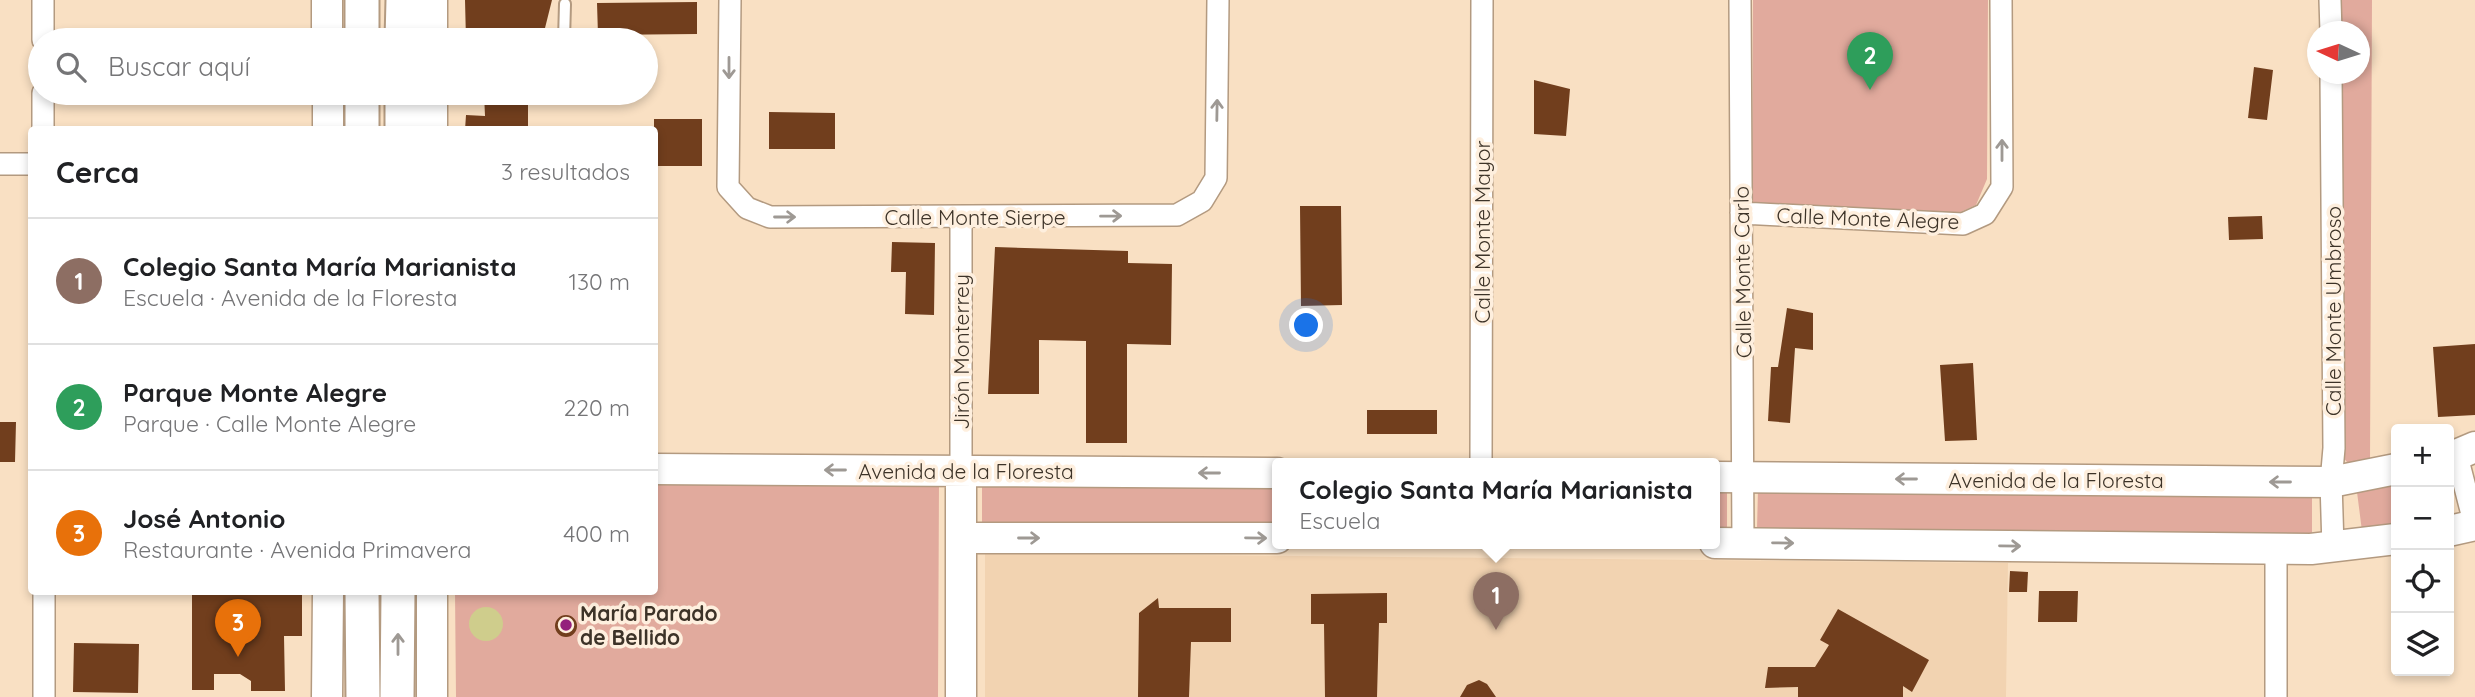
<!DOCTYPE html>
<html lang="es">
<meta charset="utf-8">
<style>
:root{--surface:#fff;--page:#f2f2f2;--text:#202124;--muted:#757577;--line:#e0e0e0;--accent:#941f7c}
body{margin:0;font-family:Quicksand,sans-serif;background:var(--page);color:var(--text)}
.controls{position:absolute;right:21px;bottom:21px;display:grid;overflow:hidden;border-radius:7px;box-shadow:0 4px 10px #0003}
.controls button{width:63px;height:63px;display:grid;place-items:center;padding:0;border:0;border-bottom:2px solid var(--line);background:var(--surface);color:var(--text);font:35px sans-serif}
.compass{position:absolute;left:2307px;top:21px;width:63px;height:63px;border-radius:50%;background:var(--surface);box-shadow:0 4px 10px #0003;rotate:274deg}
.you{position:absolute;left:1307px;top:326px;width:24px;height:24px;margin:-18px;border:5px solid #fff;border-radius:50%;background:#1a73e8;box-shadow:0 0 0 10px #1a73e833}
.badge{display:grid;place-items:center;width:46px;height:46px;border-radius:50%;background:var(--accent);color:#fff;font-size:23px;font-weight:700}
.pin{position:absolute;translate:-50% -58px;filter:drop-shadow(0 2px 4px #0008)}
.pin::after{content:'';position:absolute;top:37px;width:24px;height:21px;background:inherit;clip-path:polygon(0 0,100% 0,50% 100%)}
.popup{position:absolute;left:1272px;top:458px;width:448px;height:91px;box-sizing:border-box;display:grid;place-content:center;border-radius:7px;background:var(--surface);filter:drop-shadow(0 2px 5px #0005);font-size:23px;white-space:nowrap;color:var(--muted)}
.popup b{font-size:26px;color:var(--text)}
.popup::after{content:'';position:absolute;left:50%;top:100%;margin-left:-14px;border:14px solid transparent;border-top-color:var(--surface)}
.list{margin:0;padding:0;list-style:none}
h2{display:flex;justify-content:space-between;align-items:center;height:91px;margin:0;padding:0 28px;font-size:30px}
h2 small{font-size:23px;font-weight:400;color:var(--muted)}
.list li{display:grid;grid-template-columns:46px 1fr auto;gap:21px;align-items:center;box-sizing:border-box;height:126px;padding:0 28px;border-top:2px solid var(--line)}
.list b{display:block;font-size:26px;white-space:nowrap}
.list p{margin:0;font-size:23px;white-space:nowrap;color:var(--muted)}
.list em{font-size:23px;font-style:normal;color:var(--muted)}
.icon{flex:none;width:38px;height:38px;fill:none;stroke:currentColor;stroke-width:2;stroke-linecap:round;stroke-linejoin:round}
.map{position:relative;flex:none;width:2475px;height:697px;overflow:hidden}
.search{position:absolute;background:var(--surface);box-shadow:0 4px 10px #0003;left:28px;top:28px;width:630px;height:77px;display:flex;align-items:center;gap:18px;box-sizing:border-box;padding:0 24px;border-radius:38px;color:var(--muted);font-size:26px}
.panel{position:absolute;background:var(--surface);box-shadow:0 4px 10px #0003;left:28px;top:126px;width:630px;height:469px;border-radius:7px}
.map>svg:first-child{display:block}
</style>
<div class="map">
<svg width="2475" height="697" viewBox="0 0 2475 697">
<rect width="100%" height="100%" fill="#f9e0c3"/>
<!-- built -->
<path fill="#f2d3b1" d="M985 553 2008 563 2006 697H985Z"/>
<!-- green -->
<path fill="#e1aa9d" d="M1753 0H1988L1987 179 1976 205 1956 214 1752 205Z
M2342 0H2372L2370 464 2353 469 2341 455 2342 74H2360V32L2342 31Z
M2396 479V525L2362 531 2357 492Z
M939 482 938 697H456L455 592H654L655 483Z
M982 487 1277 488V528H982Z
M1715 488H1727V528H1715Z
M1758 489 2270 497 2312 491V540L1757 529Z"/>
<!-- water -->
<path fill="#cfcd8c" d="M469 624a17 17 0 1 1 34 0a17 17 0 1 1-34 0Z"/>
<!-- building -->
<path fill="#713e1d" d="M465 0H552L542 40H466Z
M697 2V34L598 35 597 3Z
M2254 67 2273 70 2267 120 2248 118Z
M1534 80 1570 89 1566 136 1534 134Z
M484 93H528V130H465L466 115 485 116Z
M769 112 835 113V149H769Z
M654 119H702V166H654Z
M1300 206H1341L1342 305 1301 306Z
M2262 216 2263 239 2229 240 2228 217Z
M892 242 935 243 934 315 905 314 906 272H891Z
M995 247 1128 251V263L1172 264 1171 345 1127 344V443H1086V341L1039 340V394H988Z
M1787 308 1813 313V350L1795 348 1790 423 1768 421 1771 367H1778Z
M2475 344V415L2438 417 2433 347Z
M1973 363 1977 440 1945 441 1940 365Z
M1367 410H1437V434H1367Z
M0 422H16L15 462H0Z
M2010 571 2028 572 2027 592H2009Z
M2039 591H2078L2077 622H2038Z
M192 592H302V636H284L285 691H251V681L240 674H214V690H192Z
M1387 593V623H1379L1377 697H1325L1324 624H1311V594Z
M1158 598 1159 608H1231V642H1191L1189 697H1138L1139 613Z
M1838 609 1929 660 1912 692 1903 686V697H1798V687L1765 688 1768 667H1815L1829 645 1820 640Z
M555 626a11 11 0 1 1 22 0a11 11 0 1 1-22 0Z
M74 643 139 644 138 693 73 692Z
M1479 680 1487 684 1496 697H1460L1467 685Z"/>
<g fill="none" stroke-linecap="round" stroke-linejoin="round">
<!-- lane casing -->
<g stroke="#b39a80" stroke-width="14">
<path id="lane" d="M564 40 565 4"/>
</g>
<!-- street casing -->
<g stroke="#b39a80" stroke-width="24">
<path id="street" d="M43 0V40
M730 0 728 187 747 208 770 217 1177 215 1202 201 1216 178 1218 0
M1740 0 1743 543
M2330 0 2331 32
M2331 74 2334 448 2331 482 2333 547
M43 93V130
M0 164H32
M1741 213 1963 224 1985 214 2002 187 2001 0
M961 218V471
M2457 456 2475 526
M1481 464 1482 0
M44 592V697
M2276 697V549"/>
</g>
<!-- secondary casing -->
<g stroke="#b39a80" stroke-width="33">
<path id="secondary" d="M327 0V40
M432 0V40
M328 93V130
M432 93V130
M2449 458 2475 447
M654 469 1277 473
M1715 477 2331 482 2396 469
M2449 531 2475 525
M961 538H1277
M1715 543 2311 549 2396 539
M327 697 328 592
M432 697V592
M961 697V471"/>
</g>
<!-- primary casing -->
<g stroke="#b39a80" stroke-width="37">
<path id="primary" d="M362 0V40
M402 40 403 0
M362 93V130
M402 130V93
M362 592 363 697
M397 697 398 592"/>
</g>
<!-- lane -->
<use href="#lane" stroke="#fff" stroke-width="10"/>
<!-- street -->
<use href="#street" stroke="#fff" stroke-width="21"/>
<!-- secondary -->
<use href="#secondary" stroke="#fff" stroke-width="30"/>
<!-- primary -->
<use href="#primary" stroke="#fff" stroke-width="33"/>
</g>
<!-- one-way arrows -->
<defs><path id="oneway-shaft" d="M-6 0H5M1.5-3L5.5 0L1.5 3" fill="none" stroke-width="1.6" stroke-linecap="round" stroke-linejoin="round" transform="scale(1.75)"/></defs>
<g stroke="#9e9994">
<use href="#oneway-shaft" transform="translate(729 68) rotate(90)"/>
<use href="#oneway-shaft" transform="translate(1217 110) rotate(-89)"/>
<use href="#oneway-shaft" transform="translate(2002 150) rotate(-90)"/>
<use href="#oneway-shaft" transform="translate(1111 216) rotate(-1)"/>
<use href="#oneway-shaft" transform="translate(785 217)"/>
<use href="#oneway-shaft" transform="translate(835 470) rotate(-180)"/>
<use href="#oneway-shaft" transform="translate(1209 473) rotate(-180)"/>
<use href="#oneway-shaft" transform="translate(1906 479) rotate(-180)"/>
<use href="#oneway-shaft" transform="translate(2280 482) rotate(-180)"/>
<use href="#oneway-shaft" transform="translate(1029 538)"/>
<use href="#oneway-shaft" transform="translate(1256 538) rotate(1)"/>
<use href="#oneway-shaft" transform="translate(1783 543) rotate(1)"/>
<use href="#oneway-shaft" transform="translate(2010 546) rotate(1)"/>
<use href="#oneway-shaft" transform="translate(398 644) rotate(-90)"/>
</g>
<!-- markers -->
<circle fill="#941f7c" stroke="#feefde" stroke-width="2.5" cx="566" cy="625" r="7"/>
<g text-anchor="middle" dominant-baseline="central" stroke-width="7" stroke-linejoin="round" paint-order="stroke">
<!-- street labels -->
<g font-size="21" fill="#3d3328" stroke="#feefde">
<text x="975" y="217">Calle Monte Sierpe</text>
<text transform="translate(1868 218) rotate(2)">Calle Monte Alegre</text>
<text transform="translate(1482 232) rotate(-90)">Calle Monte Mayor</text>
<text transform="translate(1742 272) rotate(-91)">Calle Monte Carlo</text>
<text transform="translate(2333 311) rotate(-90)">Calle Monte Umbroso</text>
<text transform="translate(961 352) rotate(-90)">Jirón Monterrey</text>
<text x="966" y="471">Avenida de la Floresta</text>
<text x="2056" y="480">Avenida de la Floresta</text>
</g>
<!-- poi labels -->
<g font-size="21" font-weight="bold" fill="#3d3328" stroke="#feefde" text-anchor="start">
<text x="580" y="613">María Parado<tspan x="580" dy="24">de Bellido</tspan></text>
</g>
</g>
</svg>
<div class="controls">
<button>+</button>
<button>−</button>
<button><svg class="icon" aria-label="locate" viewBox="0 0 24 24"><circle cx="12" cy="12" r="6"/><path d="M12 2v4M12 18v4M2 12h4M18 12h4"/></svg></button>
<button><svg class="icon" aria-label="layers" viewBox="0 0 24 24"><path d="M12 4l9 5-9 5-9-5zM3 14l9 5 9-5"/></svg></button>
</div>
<svg class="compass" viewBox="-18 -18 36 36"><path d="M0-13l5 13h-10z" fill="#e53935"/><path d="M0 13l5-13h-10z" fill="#757577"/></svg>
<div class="you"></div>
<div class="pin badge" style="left:1496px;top:630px;background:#8d6e63">1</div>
<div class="popup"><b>Colegio Santa María Marianista</b>Escuela</div>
<div class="pin badge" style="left:1870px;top:90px;background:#2e9e5b">2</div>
<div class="pin badge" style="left:238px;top:657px;background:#e8710a">3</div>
<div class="search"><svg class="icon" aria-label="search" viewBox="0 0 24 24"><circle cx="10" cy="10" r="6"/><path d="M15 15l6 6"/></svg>Buscar aquí</div>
<section class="panel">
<h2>Cerca<small>3 resultados</small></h2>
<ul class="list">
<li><span class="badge" style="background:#8d6e63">1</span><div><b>Colegio Santa María Marianista</b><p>Escuela · Avenida de la Floresta</p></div><em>130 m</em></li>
<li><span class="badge" style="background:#2e9e5b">2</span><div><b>Parque Monte Alegre</b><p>Parque · Calle Monte Alegre</p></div><em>220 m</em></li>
<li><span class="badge" style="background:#e8710a">3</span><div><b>José Antonio</b><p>Restaurante · Avenida Primavera</p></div><em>400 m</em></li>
</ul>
</section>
</div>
